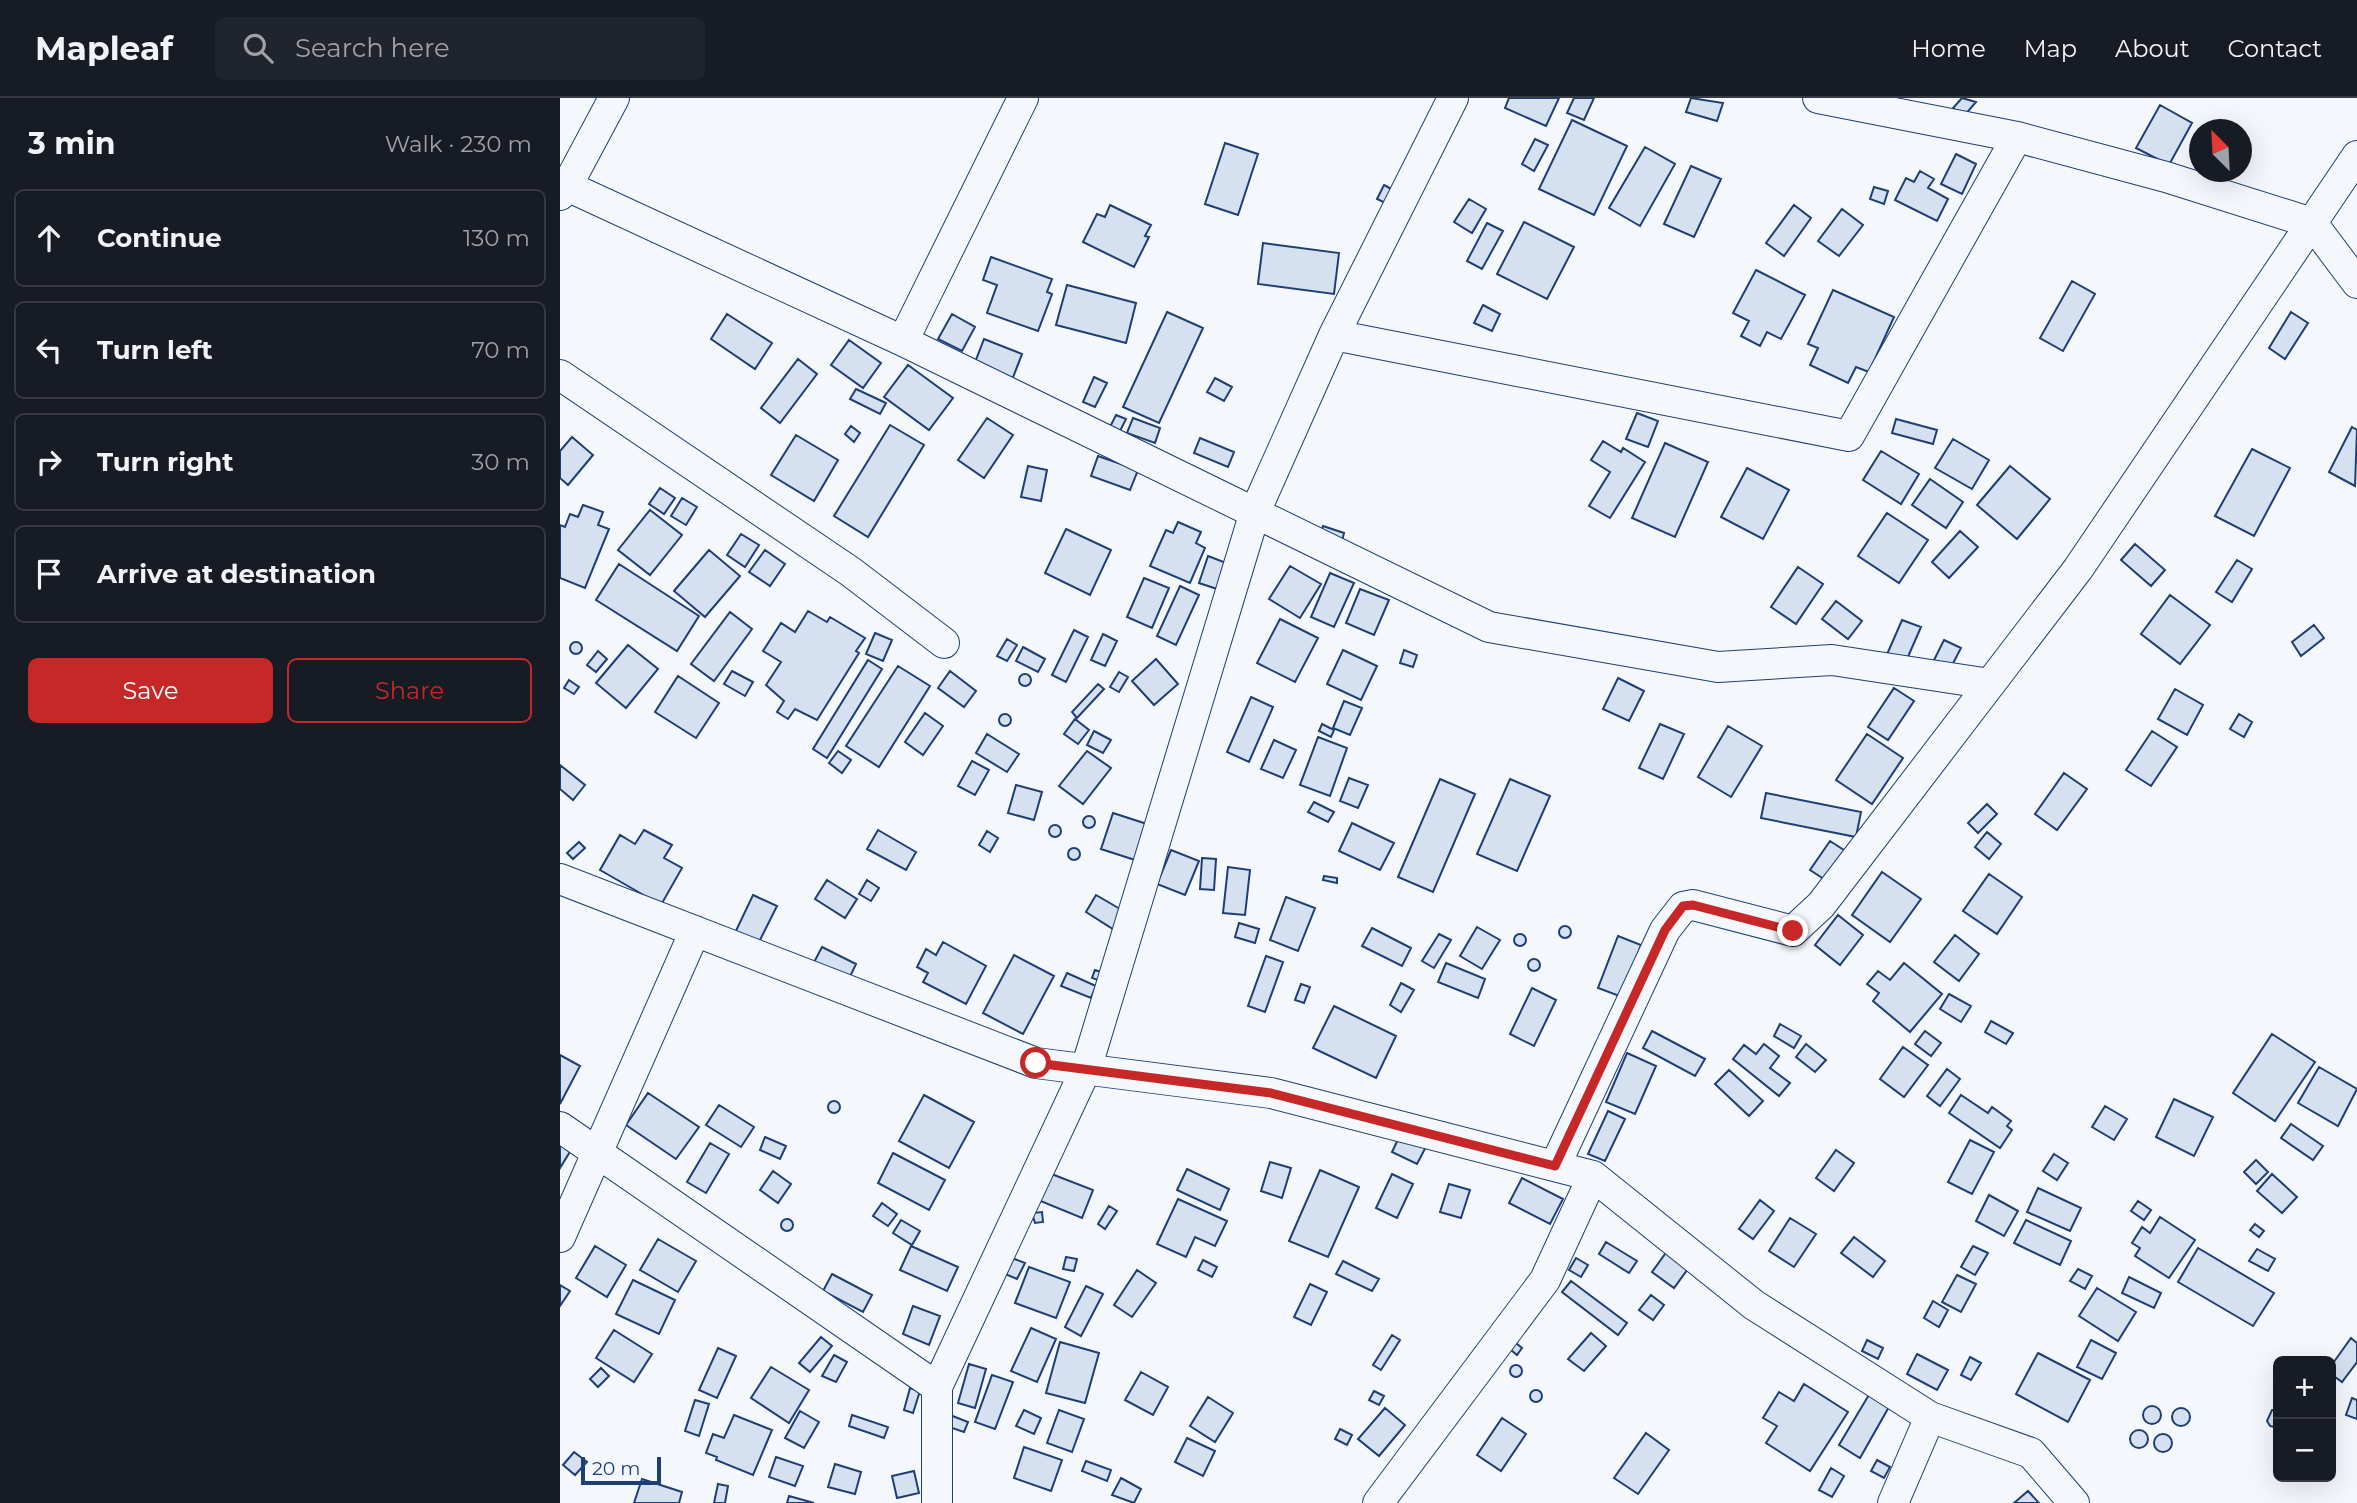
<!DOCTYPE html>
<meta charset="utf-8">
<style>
:root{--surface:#171b24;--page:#20242c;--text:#f1f3f6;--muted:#9ea1a6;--line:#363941;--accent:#c62828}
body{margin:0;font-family:Montserrat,sans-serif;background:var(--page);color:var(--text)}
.controls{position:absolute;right:21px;bottom:21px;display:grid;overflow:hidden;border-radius:10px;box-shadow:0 7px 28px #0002}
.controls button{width:63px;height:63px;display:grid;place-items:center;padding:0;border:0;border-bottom:2px solid var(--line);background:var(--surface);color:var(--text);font:35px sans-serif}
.compass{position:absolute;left:1629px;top:21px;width:63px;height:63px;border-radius:50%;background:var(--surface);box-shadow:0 7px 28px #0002;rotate:336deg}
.scale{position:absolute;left:21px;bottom:18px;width:80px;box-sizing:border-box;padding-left:7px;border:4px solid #1d3f73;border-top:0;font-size:19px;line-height:24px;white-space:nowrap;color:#1d3f73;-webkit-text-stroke:5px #f4f7fb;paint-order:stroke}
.stop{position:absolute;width:21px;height:21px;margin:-16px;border:5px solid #c62828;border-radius:50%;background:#fff}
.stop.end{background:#c62828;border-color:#fff;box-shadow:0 2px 7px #0008}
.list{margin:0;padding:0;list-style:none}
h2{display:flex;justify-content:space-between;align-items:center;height:91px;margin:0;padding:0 28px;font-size:30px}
h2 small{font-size:23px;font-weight:400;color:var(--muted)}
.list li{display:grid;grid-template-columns:46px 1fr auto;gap:21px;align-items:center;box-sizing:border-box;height:98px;margin:0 14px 14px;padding:0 14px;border:2px solid var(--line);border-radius:10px}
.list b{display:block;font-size:26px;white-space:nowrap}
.list em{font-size:23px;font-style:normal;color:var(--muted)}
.actions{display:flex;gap:14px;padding:21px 28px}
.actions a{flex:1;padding:16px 0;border:2px solid var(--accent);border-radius:10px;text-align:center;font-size:24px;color:var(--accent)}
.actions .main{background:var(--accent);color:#fff}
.icon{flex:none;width:38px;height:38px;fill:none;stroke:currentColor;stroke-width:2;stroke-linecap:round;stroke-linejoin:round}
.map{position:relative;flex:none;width:1797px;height:1405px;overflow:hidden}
header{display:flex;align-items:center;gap:42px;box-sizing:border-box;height:98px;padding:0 35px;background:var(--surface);border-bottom:2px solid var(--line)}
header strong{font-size:33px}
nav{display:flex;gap:38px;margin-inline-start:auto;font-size:24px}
.search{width:490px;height:63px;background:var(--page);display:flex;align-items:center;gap:18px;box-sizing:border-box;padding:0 24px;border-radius:10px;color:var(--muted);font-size:26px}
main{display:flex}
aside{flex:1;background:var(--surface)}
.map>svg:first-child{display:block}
</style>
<header>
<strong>Mapleaf</strong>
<div class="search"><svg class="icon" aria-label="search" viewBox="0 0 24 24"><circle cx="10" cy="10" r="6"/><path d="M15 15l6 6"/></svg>Search here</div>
<nav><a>Home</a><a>Map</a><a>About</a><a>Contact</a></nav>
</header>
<main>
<aside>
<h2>3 min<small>Walk · 230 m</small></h2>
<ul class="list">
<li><svg class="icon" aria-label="ahead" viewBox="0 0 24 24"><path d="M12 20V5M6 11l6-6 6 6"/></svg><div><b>Continue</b></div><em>130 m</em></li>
<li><svg class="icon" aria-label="left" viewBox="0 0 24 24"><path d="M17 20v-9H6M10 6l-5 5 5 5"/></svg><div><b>Turn left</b></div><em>70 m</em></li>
<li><svg class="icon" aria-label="right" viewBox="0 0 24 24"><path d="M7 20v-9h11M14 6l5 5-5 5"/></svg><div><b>Turn right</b></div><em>30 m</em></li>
<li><svg class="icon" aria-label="arrive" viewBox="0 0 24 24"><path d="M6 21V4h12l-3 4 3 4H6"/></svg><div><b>Arrive at destination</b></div></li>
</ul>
<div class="actions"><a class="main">Save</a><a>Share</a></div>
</aside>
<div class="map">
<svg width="1797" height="1405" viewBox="0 0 1797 1405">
<rect width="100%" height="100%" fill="#f4f7fb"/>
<!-- building -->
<path fill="#d5e0f0" stroke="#1d3f73" stroke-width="2" d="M949 0H999L986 28 945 10Z
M1014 0H1034L1024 22 1007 15Z
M1131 0 1163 5 1157 23 1126 14Z
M1402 0 1416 4 1404 18 1393 10Z
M1600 7 1632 25 1609 67 1576 50Z
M1012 22 1067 48 1034 117 979 91Z
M975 41 988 47 974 73 962 66Z
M665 45 698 56 678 117 645 106Z
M1085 49 1115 66 1080 128 1049 110Z
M1396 56 1416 66 1402 96 1381 86Z
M1131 68 1161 81 1134 139 1104 126Z
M1360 73 1374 81 1368 90 1388 101 1377 123 1335 102 1346 80 1354 84Z
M824 87 837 94 830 107 817 101Z
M1314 89 1328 93 1324 106 1310 101Z
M909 101 926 111 912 135 894 124Z
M550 107 591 127 585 138 589 139 574 169 523 144 537 116 545 119Z
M1234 107 1251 120 1224 158 1206 145Z
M1282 111 1303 127 1279 158 1258 143Z
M964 124 1014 149 987 201 937 176Z
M927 125 943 133 922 171 907 163Z
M703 145 779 155 774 196 698 186Z
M431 159 492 181 487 194 492 196 478 233 427 215 437 187 423 182Z
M1196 172 1245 197 1221 241 1207 234 1200 248 1181 238 1189 223 1173 215Z
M1512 183 1535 196 1503 253 1480 240Z
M507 187 576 205 566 245 496 227Z
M1273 192 1334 219 1309 274 1296 269 1288 285 1250 267 1258 250 1248 246Z
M923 207 940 216 932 233 914 225Z
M607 214 643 230 599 325 563 309Z
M1731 214 1748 225 1725 261 1709 250Z
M167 216 212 245 195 271 151 241Z
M392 216 415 229 402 253 378 241Z
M424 241 462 256 452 282 414 267Z
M289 242 321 265 303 290 271 267Z
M238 261 257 276 220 325 201 310Z
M348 267 393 300 369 332 324 299Z
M534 279 547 285 535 309 523 304Z
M655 280 672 289 664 303 647 294Z
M296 291 326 305 320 316 290 301Z
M1077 315 1098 323 1088 349 1066 341Z
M556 317 566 321 560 333 550 329Z
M427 320 453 337 424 380 398 362Z
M573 320 600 330 595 345 567 335Z
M1336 321 1377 332 1373 346 1332 335Z
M330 327 364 347 308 439 274 418Z
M291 328 300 335 294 344 285 336Z
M1792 329 1797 332 1795 388 1769 374Z
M236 337 278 362 254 403 211 377Z
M12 339 33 357 8 387 0 380V353Z
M640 340 674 354 668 369 634 355Z
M1393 341 1429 362 1412 391 1375 370Z
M1043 343 1061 354 1063 350 1085 364 1050 420 1029 408 1050 374 1031 362Z
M1105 345 1148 364 1115 439 1072 420Z
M1692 351 1730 370 1694 438 1655 418Z
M1321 353 1359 376 1341 406 1303 382Z
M538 358 578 372 570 392 531 378Z
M468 368 487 372 481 403 461 399Z
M1450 368 1490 401 1457 441 1417 407Z
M1187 370 1229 392 1203 441 1161 419Z
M1370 381 1403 404 1386 430 1352 407Z
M100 390 115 400 104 416 89 406Z
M122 400 137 409 126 427 111 418Z
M23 407 43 414 38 427 49 431 25 490 0 480V427L5 429 10 416 18 419Z
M90 412 122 437 90 477 58 452Z
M1327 415 1368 442 1339 485 1298 458Z
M618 424 641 434 636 445 645 450 630 485 590 468 606 432 613 435Z
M763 428 784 435 781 447 759 440Z
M506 431 551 452 530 497 485 475Z
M1400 433 1418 449 1389 480 1372 464Z
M181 436 199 447 185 469 167 457Z
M1575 446 1605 472 1591 488 1561 462Z
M149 452 180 478 145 519 114 493Z
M205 452 225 466 210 488 189 474Z
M648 458 669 466 660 492 639 485Z
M1677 462 1692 471 1672 504 1656 494Z
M59 466 139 518 117 553 36 502Z
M730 468 761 486 740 520 709 501Z
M1238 469 1263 486 1236 526 1211 509Z
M770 475 794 485 774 529 751 519Z
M584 480 609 490 592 530 567 519Z
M620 488 639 497 616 547 597 538Z
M800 491 829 502 814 537 786 525Z
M1610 497 1650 527 1620 566 1581 536Z
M1276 503 1302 523 1288 541 1262 521Z
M248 513 267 524 270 519 305 540 296 553 299 555 257 622 235 611 228 621 217 614 224 603 206 587 221 564 203 553 221 525 235 534Z
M170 514 192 531 154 583 131 566Z
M720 521 758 540 735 584 697 565Z
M1342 522 1361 529 1344 568 1325 561Z
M1754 527 1764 540 1741 558 1732 544Z
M514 532 528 539 506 584 492 577Z
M315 535 332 542 323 563 306 556Z
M543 536 557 543 545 568 531 562Z
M447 541 457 547 447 563 437 558Z
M1384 542 1401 550 1388 575 1372 566Z
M10 550a6 6 0 1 1 12 0a6 6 0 1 1-12 0Z
M68 547 98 571 66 610 36 585Z
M463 549 485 561 478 574 456 563Z
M783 552 817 568 801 602 767 586Z
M844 552 857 557 853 569 840 565Z
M38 553 47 561 36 574 27 567Z
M596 561 618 586 594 607 572 583Z
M308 562 322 571 267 660 253 651Z
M338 568 370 588 319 669 286 648Z
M172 573 193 584 185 598 164 586Z
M390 573 416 593 404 609 378 590Z
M559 574 568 579 559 594 550 589Z
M459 582a6 6 0 1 1 12 0a6 6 0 1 1-12 0Z
M118 578 159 605 136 640 95 614Z
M1058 580 1084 593 1069 623 1043 611Z
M9 582 19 589 14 596 4 590Z
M538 586 544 591 517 620 512 614Z
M1334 590 1354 603 1328 642 1308 629Z
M1615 591 1643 607 1627 637 1598 621Z
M691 599 713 609 689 664 667 654Z
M784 603 802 610 790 637 773 630Z
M365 615 383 628 363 657 345 644Z
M439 622a6 6 0 1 1 12 0a6 6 0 1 1-12 0Z
M1679 616 1692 624 1684 639 1670 631Z
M515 621 529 632 518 646 504 636Z
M762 626 774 632 771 639 759 633Z
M1100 626 1124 636 1103 681 1079 670Z
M1168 628 1202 648 1171 699 1138 679Z
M534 633 551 642 543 655 527 647Z
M1592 633 1617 649 1591 688 1566 672Z
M427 636 459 656 447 674 416 655Z
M1307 636 1343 660 1312 706 1276 682Z
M758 639 787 650 770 698 740 687Z
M714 642 736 652 723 680 701 671Z
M278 653 291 662 282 675 269 665Z
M527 653 551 670 523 706 499 688Z
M412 663 429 672 415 697 398 688Z
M0 667 25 687 13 702 0 691Z
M1504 675 1527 691 1497 732 1475 716Z
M789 680 808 687 798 710 780 703Z
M880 681 915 696 873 794 838 779Z
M950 681 990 698 957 773 917 756Z
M456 687 482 694 474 722 448 715Z
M1206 695 1301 714 1296 739 1201 720Z
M754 704 774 714 768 724 748 714Z
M1427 706 1437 716 1418 735 1408 725Z
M553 715 590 727 578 763 541 751Z
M523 724a6 6 0 1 1 12 0a6 6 0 1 1-12 0Z
M792 725 834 745 820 772 779 753Z
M489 733a6 6 0 1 1 12 0a6 6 0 1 1-12 0Z
M84 732 112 747 104 760 122 770 101 807 40 772 60 737 75 746Z
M318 732 356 754 346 772 307 751Z
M427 733 438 740 430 754 419 747Z
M1427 734 1441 746 1429 761 1415 749Z
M1270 743 1287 754 1267 783 1250 772Z
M19 744 25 750 13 761 7 755Z
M508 756a6 6 0 1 1 12 0a6 6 0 1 1-12 0Z
M611 752 639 763 625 797 597 786Z
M642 760 656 761 654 792 640 791Z
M668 769 690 772 685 817 663 815Z
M1322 774 1361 801 1330 844 1292 817Z
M1429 776 1462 799 1437 836 1403 813Z
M764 778 777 780V785L763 782Z
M267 782 297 801 285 820 255 801Z
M307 782 319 790 311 803 299 796Z
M193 797 217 808 196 850 173 839Z
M536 797 567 815 556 833 526 814Z
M726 799 755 810 738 853 710 842Z
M1278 817 1303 837 1280 867 1255 847Z
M679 825 699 831 695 845 675 839Z
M999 834a6 6 0 1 1 12 0a6 6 0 1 1-12 0Z
M917 829 940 842 922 871 900 858Z
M812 830 851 850 842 868 802 848Z
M954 842a6 6 0 1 1 12 0a6 6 0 1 1-12 0Z
M879 836 891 842 874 870 862 863Z
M1395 837 1419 856 1399 883 1374 864Z
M1058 838 1081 847 1062 899 1038 890Z
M383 844 426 868 406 906 363 884 368 875 357 869 366 851 376 857Z
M262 849 296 866 287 885 252 868Z
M454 857 494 878 463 936 423 915Z
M706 858 723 864 705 914 688 908Z
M968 867a6 6 0 1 1 12 0a6 6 0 1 1-12 0Z
M886 865 925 881 918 900 878 884Z
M1344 865 1382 896 1350 934 1313 903 1319 895 1307 886 1318 873 1330 882Z
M535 872 550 877 547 885 532 880Z
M507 875 536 888 531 900 501 888Z
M841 885 854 892 841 914 830 907Z
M741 886 750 889 744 905 735 902Z
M972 890 996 902 974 948 950 936Z
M1389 896 1411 908 1401 924 1380 911Z
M774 908 836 938 816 980 753 950Z
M1431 923 1453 935 1446 946 1425 934Z
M1220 926 1241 938 1234 950 1214 938Z
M1092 933 1145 961 1135 978 1083 950Z
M1365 933 1381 945 1371 958 1355 946Z
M1712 936 1755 964 1715 1023 1673 995Z
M1204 946 1219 958 1210 970 1230 985 1219 998 1173 961 1184 947 1196 956Z
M1246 946 1266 962 1255 974 1236 959Z
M1343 949 1368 967 1344 999 1320 981Z
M1067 955 1096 968 1075 1016 1046 1004Z
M0 957 20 968 0 1006Z
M1759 969 1797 991 1778 1028 1738 1005Z
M1387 971 1400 981 1380 1008 1367 998Z
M1169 972 1203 1003 1189 1018 1155 986Z
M88 995 139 1029 116 1061 66 1027Z
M364 997 414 1024 389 1070 339 1043Z
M1401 997 1428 1015 1432 1009 1451 1023 1447 1028 1452 1032 1440 1050 1389 1015Z
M1614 1001 1653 1019 1634 1058 1596 1039Z
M268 1009a6 6 0 1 1 12 0a6 6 0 1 1-12 0Z
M159 1007 194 1029 181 1049 146 1027Z
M1545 1008 1567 1021 1554 1042 1532 1029Z
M1048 1013 1065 1021 1045 1063 1028 1056Z
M1731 1026 1763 1048 1753 1062 1721 1040Z
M842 1033 868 1045 857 1066 832 1054Z
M205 1039 226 1048 220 1061 200 1052Z
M1410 1042 1434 1054 1412 1096 1388 1084Z
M150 1045 169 1056 146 1095 127 1084Z
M0 1046 11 1052 0 1070Z
M1276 1052 1294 1065 1274 1093 1256 1080Z
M333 1055 385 1082 369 1112 318 1085Z
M1494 1056 1508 1065 1497 1082 1483 1073Z
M1696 1062 1708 1074 1696 1086 1684 1074Z
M710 1064 731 1070 722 1100 701 1093Z
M627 1071 669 1091 660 1112 617 1092Z
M760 1072 799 1089 768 1159 729 1143Z
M213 1073 231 1086 218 1105 200 1092Z
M489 1075 533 1092 522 1120 478 1102Z
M832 1076 853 1086 837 1120 816 1110Z
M1712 1076 1737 1099 1722 1115 1697 1093Z
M962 1080 1003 1101 990 1126 949 1105Z
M889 1086 910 1092 901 1120 880 1114Z
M1478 1090 1521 1110 1510 1133 1467 1114Z
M1429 1097 1458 1113 1444 1138 1416 1123Z
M618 1101 667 1123 655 1148 635 1139 626 1159 597 1146Z
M1200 1102 1214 1113 1193 1141 1179 1131Z
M1578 1103 1591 1112 1584 1122 1571 1113Z
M322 1105 337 1116 328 1128 313 1118Z
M549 1108 557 1113 545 1131 538 1126Z
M482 1114 483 1124 475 1125 472 1115Z
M1600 1119 1635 1142 1609 1180 1575 1158 1580 1150 1572 1145 1582 1129 1590 1135Z
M1230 1120 1256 1136 1234 1169 1209 1153Z
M221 1127a6 6 0 1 1 12 0a6 6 0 1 1-12 0Z
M341 1122 360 1133 352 1147 333 1135Z
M1466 1122 1511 1143 1500 1167 1454 1145Z
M1695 1126 1704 1133 1699 1139 1690 1132Z
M1294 1139 1325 1163 1313 1179 1281 1155Z
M98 1141 136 1163 118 1194 80 1172Z
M1046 1144 1077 1163 1069 1175 1039 1156Z
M35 1148 66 1167 47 1199 16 1180Z
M351 1148 398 1169 387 1193 340 1172Z
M1413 1148 1428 1155 1415 1177 1401 1169Z
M1638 1150 1714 1195 1693 1228 1618 1184Z
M1697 1151 1715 1161 1708 1173 1689 1163Z
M1108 1152 1130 1168 1114 1190 1092 1174Z
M506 1159 517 1161 514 1173 503 1171Z
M452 1160 465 1165 457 1181 445 1176Z
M1016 1160 1028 1167 1021 1179 1009 1172Z
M643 1162 657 1169 652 1179 638 1172Z
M783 1163 819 1181 812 1193 776 1176Z
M469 1169 510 1184 496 1220 455 1205Z
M1518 1171 1532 1178 1525 1191 1510 1183Z
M577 1172 596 1185 572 1219 554 1207Z
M272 1176 312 1197 303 1214 263 1193Z
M1397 1177 1416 1186 1401 1214 1382 1204Z
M1569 1179 1601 1195 1594 1210 1562 1195Z
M73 1182 115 1202 99 1236 56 1216Z
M1011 1183 1067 1225 1058 1237 1002 1194Z
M750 1186 767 1194 751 1227 734 1219Z
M0 1187 10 1193 0 1208Z
M526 1188 543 1196 521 1238 505 1229Z
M1537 1190 1576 1214 1558 1243 1519 1218Z
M1091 1197 1104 1207 1093 1222 1079 1212Z
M1373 1203 1388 1212 1379 1229 1364 1220Z
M353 1208 380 1218 369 1247 343 1236Z
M471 1230 496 1241 477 1284 451 1273Z
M54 1232 92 1256 74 1284 36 1260Z
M1031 1235 1046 1248 1024 1273 1008 1261Z
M832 1237 840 1242 821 1272 813 1267Z
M261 1239 272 1248 250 1274 239 1265Z
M1791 1240 1797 1245V1264L1782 1284 1771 1276V1268Z
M1307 1242 1323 1250 1318 1261 1302 1253Z
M1531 1242 1556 1255 1542 1281 1517 1269Z
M500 1244 539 1255 525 1305 486 1295Z
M956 1245 962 1250 957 1257 951 1252Z
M158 1250 176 1258 157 1300 139 1292Z
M1478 1255 1530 1282 1508 1324 1456 1296Z
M1357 1256 1388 1272 1377 1292 1347 1276Z
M274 1257 287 1264 276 1284 262 1278Z
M1410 1259 1421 1265 1411 1282 1401 1277Z
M409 1266 426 1271 415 1310 398 1305Z
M950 1273a6 6 0 1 1 12 0a6 6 0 1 1-12 0Z
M211 1269 249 1292 229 1325 191 1300Z
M41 1270 49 1278 38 1289 30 1281Z
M581 1274 608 1289 593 1317 565 1302Z
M432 1277 453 1284 435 1331 415 1324Z
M1244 1286 1288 1314 1250 1373 1206 1345 1217 1328 1203 1320 1219 1294 1234 1303Z
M350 1290 360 1293 353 1315 344 1312Z
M970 1298a6 6 0 1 1 12 0a6 6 0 1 1-12 0Z
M814 1293 824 1298 819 1307 809 1302Z
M1310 1295 1330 1307 1300 1360 1279 1347Z
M648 1299 673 1315 655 1344 630 1328Z
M1792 1300 1797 1302V1321L1786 1317Z
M135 1302 149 1306 139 1338 125 1333Z
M1583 1317a9 9 0 1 1 18 0a9 9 0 1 1-18 0Z
M1612 1319a9 9 0 1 1 18 0a9 9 0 1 1-18 0Z
M825 1310 845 1327 819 1358 798 1341Z
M464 1312 481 1320 474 1336 456 1328Z
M499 1312 524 1321 512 1354 487 1345Z
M1712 1312H1718V1330L1710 1328 1707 1323Z
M240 1313 259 1324 244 1350 225 1340Z
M174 1317 212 1332 193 1377 156 1362 157 1359 146 1355 153 1336 164 1340Z
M292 1317 328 1329 324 1340 289 1328Z
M390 1317 408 1324 404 1334 386 1328Z
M942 1320 966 1336 941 1373 917 1357Z
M780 1331 792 1337 787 1347 775 1341Z
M1570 1341a9 9 0 1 1 18 0a9 9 0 1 1-18 0Z
M1086 1335 1109 1352 1078 1396 1054 1380Z
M1594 1345a9 9 0 1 1 18 0a9 9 0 1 1-18 0Z
M627 1340 655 1353 643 1378 615 1364Z
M464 1349 502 1362 491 1393 454 1380Z
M14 1354 27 1364 15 1377 3 1367Z
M216 1359 243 1368 235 1388 209 1379Z
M1317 1362 1330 1369 1324 1380 1311 1373Z
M526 1363 551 1372 547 1383 522 1373Z
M275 1366 301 1374 295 1396 268 1389Z
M1271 1370 1284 1378 1272 1399 1259 1392Z
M354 1373 359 1395 337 1400 332 1378Z
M561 1380 581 1391 574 1405 552 1397Z
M82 1381 122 1394 119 1405H74Z
M158 1386 168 1388 165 1405H154Z
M1468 1393 1479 1405H1454Z
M229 1398 254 1405H227Z"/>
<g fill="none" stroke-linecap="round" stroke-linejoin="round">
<!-- minor casing -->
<g stroke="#1d3f73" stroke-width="32">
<path id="minor" d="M893 0 774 237 1289 338 1457 39
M1258 0 1457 39 1606 79 1752 125 1797 185
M7 88 54 0
M0 97 7 88 343 243 929 529 1158 569 1272 562 1430 586
M343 243 463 0
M0 277 291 474 384 545
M0 781 476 965 711 995 1033 1078 1194 1207 1370 1319 1471 1355 1514 1405
M0 1029 377 1289V1405
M995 1068 1105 832 1123 809 1133 807 1233 833 1261 807 1518 471 1797 58
M0 1139 135 833
M377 1289 526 971 695 414 774 237
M818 1405 985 1182 1033 1078
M1333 1405 1370 1319"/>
</g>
<!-- minor -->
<use href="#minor" stroke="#f4f7fb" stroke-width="30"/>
</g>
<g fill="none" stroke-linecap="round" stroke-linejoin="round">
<!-- route -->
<path stroke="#c62828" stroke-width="9" d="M476 965 711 995 995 1068 1105 832 1123 808 1133 807 1233 833"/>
</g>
</svg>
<div class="controls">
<button>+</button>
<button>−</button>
</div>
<svg class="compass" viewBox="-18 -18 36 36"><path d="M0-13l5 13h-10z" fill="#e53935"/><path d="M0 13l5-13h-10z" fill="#9ea1a6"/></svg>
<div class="scale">20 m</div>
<div class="stop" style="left:476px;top:965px"></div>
<div class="stop end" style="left:1233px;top:833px"></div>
</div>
</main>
